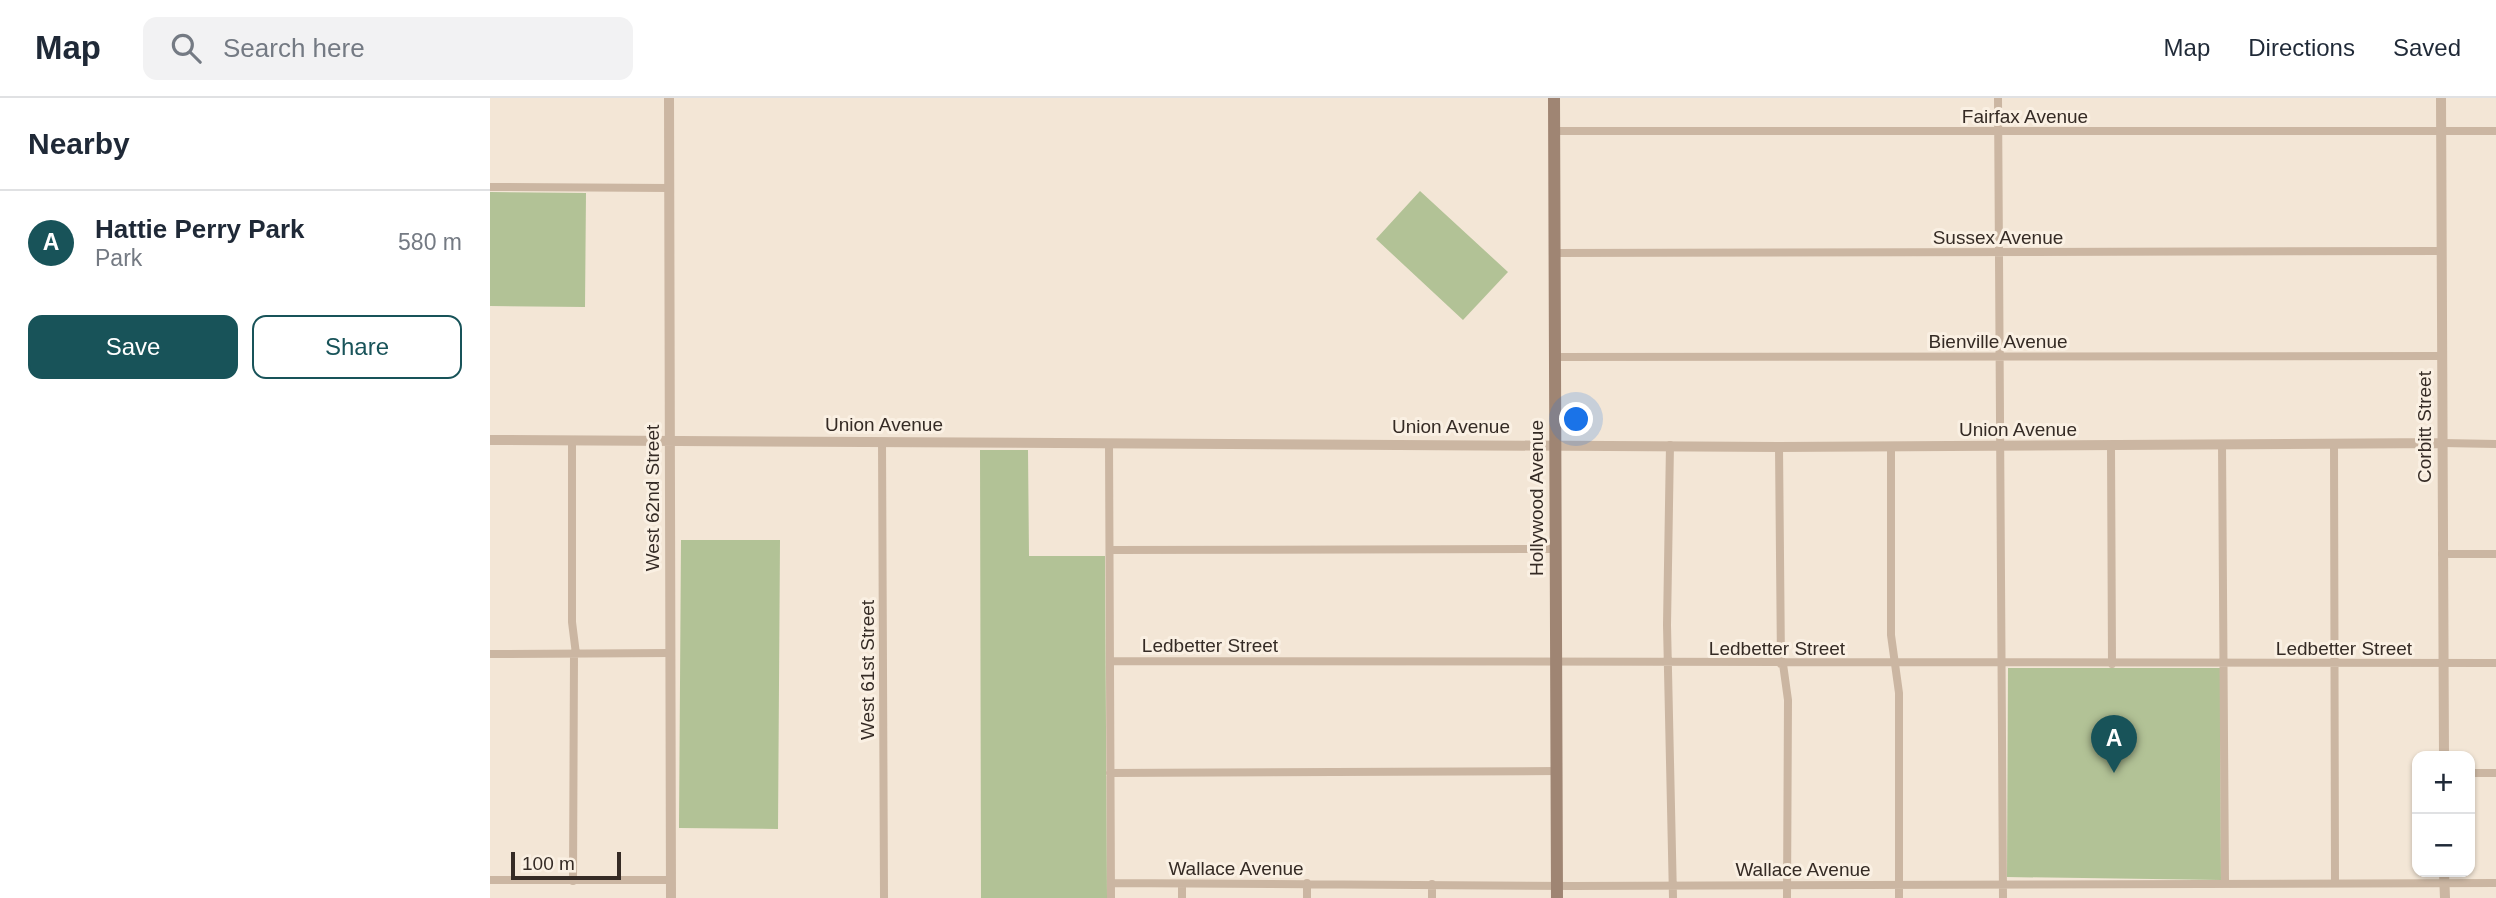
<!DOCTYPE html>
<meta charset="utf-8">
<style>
:root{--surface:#fff;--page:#f2f2f3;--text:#1f2937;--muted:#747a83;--line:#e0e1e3;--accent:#185359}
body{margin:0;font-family:Arial,sans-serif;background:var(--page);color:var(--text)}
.controls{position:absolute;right:21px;bottom:21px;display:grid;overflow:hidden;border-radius:14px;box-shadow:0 2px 5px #0004}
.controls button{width:63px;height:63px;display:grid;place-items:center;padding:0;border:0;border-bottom:2px solid var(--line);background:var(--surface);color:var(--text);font:35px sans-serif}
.scale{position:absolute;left:21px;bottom:18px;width:110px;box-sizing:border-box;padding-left:7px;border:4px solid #352b25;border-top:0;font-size:19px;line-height:24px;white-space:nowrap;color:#352b25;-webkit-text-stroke:5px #faf0e3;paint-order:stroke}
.you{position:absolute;left:1087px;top:322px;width:24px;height:24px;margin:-18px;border:5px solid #fff;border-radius:50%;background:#1a73e8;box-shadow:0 0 0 10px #1a73e833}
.badge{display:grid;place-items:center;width:46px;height:46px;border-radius:50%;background:var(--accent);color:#fff;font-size:23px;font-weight:700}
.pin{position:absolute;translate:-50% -58px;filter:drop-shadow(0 2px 4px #0008)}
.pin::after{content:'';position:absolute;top:37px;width:24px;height:21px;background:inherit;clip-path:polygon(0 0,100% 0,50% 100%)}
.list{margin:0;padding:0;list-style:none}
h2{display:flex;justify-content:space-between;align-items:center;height:91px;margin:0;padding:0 28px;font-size:30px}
h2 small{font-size:23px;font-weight:400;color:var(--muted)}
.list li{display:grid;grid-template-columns:46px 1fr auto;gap:21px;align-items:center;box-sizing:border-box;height:105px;padding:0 28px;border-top:2px solid var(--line)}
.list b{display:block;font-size:26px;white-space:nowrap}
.list p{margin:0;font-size:23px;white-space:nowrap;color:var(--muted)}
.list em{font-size:23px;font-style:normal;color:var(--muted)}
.actions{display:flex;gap:14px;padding:21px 28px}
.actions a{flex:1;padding:16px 0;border:2px solid var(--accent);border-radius:14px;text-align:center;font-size:24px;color:var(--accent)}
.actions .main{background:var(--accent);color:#fff}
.icon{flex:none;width:38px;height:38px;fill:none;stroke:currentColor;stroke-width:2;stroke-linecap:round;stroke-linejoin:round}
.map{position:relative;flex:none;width:2006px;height:800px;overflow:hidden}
header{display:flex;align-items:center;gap:42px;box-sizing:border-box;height:98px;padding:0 35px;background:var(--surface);border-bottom:2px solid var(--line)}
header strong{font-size:33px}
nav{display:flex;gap:38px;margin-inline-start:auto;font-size:24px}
.search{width:490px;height:63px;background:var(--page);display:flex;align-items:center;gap:18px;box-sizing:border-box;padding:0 24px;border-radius:14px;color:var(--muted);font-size:26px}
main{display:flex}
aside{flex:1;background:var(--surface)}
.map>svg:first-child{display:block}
</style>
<header>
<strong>Map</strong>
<div class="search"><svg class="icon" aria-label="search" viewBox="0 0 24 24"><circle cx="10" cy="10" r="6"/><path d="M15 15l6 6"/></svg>Search here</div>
<nav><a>Map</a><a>Directions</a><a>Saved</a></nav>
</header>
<main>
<aside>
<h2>Nearby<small></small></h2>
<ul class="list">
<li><span class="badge">A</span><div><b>Hattie Perry Park</b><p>Park</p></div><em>580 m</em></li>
</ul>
<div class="actions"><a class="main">Save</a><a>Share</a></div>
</aside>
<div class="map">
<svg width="2006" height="800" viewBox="0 0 2006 800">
<rect width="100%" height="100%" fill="#f3e6d6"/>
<!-- green -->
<path fill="#b2c296" d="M930 93 1018 174 973 222 886 141Z
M0 94 96 95 95 209 0 208Z
M490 352H538L539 458H615L617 800H491Z
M191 442H290L288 731 189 730Z
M1518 570H1730L1731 782 1517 779Z"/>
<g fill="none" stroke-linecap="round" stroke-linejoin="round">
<!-- minor -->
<path stroke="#cbb6a2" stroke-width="8" d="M1508 0 1513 800
M1064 33H2006
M0 89 179 90
M1065 155 1951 153
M1065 259 1952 258
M82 343V524L86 556
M392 344 394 800
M619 345 621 800
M1844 345 1845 785
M1952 345 2006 346
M1732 346 1735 786
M1180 347 1177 527 1183 800
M1621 348 1622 566
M1289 349 1291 566
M1401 349V537L1409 595V800
M620 452 1066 451
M1952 456H2006
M0 556 180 555
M620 563 2006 565
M1293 566 1298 602 1297 800
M620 675 1067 673
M1980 675H2006
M0 782H181
M83 783 84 556
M621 785 1082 788 2006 785
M817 785V800
M942 786V800
M692 800V786"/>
<!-- tertiary -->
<path stroke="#cbb6a2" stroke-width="10" d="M179 0 181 800
M1951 0 1954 658
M0 342 1289 349 1952 345
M1954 774 1955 800"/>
<!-- secondary -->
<path stroke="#9f8573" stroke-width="12" d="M1064 0 1067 800"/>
</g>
<g text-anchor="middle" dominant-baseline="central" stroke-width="6" stroke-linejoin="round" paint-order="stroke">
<!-- street labels -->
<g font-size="19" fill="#352b25" stroke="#faf0e3">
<text x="1535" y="18">Fairfax Avenue</text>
<text x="1508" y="139">Sussex Avenue</text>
<text x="1508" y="243">Bienville Avenue</text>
<text x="394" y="326">Union Avenue</text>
<text x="961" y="328">Union Avenue</text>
<text transform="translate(1934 329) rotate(-90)">Corbitt Street</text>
<text x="1528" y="331">Union Avenue</text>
<text transform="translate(162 400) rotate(-90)">West 62nd Street</text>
<text transform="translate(1046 400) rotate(-90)">Hollywood Avenue</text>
<text x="720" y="547">Ledbetter Street</text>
<text x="1287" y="550">Ledbetter Street</text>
<text x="1854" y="550">Ledbetter Street</text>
<text transform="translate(377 572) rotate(-90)">West 61st Street</text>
<text x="746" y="770">Wallace Avenue</text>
<text x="1313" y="771">Wallace Avenue</text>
</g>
</g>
</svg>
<div class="controls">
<button>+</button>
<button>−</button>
</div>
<div class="scale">100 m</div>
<div class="you"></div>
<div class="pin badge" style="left:1624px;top:675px">A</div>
</div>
</main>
